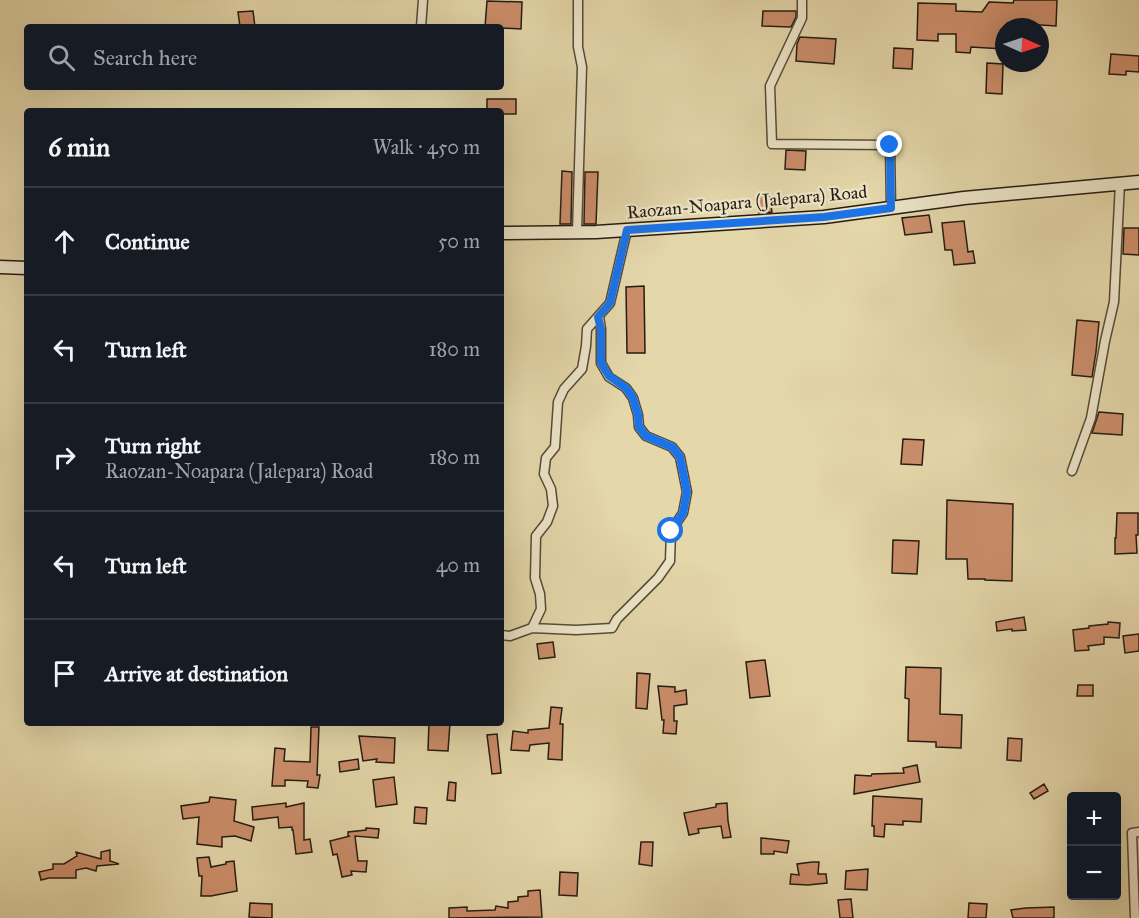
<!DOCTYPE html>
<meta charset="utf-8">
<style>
:root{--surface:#171b24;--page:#20242c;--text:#f1f3f6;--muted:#9ea1a6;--line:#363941}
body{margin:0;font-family:"IM FELL Great Primer",serif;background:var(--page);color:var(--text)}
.controls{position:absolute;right:18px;bottom:18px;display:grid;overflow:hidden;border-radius:6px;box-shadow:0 6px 24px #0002}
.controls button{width:54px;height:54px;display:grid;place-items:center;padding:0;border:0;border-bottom:2px solid var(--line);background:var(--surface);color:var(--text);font:30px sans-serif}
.compass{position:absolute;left:995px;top:18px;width:54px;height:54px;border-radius:50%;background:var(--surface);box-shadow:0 6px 24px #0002;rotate:93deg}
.stop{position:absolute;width:18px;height:18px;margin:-14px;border:4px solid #1a73e8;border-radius:50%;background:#fff}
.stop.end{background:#1a73e8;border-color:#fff;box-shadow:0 2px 6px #0008}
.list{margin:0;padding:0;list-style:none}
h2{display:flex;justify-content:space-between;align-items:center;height:78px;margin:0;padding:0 24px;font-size:26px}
h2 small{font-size:20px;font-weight:400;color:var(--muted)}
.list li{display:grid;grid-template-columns:39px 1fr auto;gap:18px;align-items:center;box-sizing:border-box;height:108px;padding:0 24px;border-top:2px solid var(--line)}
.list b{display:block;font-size:22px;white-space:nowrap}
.list p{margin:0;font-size:20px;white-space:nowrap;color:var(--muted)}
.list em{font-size:20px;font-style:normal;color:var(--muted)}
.icon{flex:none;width:33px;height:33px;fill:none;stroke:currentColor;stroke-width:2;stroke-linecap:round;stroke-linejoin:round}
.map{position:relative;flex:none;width:1139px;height:918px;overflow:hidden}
.search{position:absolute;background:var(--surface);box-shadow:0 6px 24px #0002;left:24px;top:24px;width:480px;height:66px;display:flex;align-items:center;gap:15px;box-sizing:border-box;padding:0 21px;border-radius:6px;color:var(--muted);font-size:22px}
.panel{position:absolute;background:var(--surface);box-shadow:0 6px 24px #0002;left:24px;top:108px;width:480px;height:618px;border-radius:6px}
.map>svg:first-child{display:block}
</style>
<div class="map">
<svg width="1139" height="918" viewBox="0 0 1139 918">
<rect width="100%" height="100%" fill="#e4d7aa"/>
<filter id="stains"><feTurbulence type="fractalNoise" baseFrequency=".00333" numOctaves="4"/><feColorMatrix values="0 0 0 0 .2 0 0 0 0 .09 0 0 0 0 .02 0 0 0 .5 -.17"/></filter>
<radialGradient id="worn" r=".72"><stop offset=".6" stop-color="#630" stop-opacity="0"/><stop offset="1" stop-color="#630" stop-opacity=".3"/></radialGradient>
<!-- building -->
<path fill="#cc8e6b" stroke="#241b12" stroke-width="1.5" d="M1014 0H1057L1056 26 1007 23V27H1004V49L971 47 970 53 956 52V34H938V41L917 40 918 3 956 4V11L982 12 989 2 1013 3Z
M487 1 522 2 521 29 485 27Z
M253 11 255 27H240L238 12Z
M763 11H796V17L791 27 762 26Z
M800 37 836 39 834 64 796 61 797 44Z
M894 48 913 49 912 69 893 68Z
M1111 54 1139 56V72L1126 71V75L1109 74Z
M987 63 1003 64 1002 94 986 93Z
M487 99H516V114H501V111H487Z
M786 150 806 151 805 170 785 169Z
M562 171 572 172 571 224H560Z
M585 172H598L596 224H584Z
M769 194 772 212 759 213 757 195Z
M929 215 932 232 905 235 902 218Z
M964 221 968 252 973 251 975 263 954 265 952 250H945L942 223Z
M1124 228H1139V255L1123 254Z
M644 286 645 353H627L626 287Z
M1077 320 1099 322 1096 352 1092 377 1072 375Z
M1099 412 1123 414 1122 435 1092 433Z
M903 439 924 440 922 465 901 464Z
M947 500 1013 504 1012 581 985 580V579H968L967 559H946Z
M1117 513H1138V535H1136L1137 553 1115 554V538H1116Z
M893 540 919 541 917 574 892 573Z
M1024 617 1026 630 1012 631V629L997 631 996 622Z
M1108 622 1120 623 1119 638 1104 637V644L1088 646 1089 650 1075 651 1073 630 1089 628V626L1108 624Z
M1139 634V651L1125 653 1123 636Z
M553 642 555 657 539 659 537 644Z
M765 660 770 696 750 698 746 662Z
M906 667 941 668 940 714 962 715 961 748 936 747V742L908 741 909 699 905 698Z
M637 673 650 674 647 709 636 708Z
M1078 685H1093V696H1077Z
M658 686 675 687V692L686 690 687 704 674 706V721H677L676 734 663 733 664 720H662Z
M551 707 562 708 560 724H563L562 760 548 759 549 743 530 745 529 751 511 750 513 731 528 733V730L549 728Z
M429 723H450L448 751 428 750Z
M311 727H319L317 775H320L318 788 307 787 308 781 285 780V786H272L275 748 285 749 284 761 310 762Z
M497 734 501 773 492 774 487 735Z
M359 736 395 738 394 763 376 762 377 759 363 761Z
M1008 738 1022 739 1021 761 1007 760Z
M358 759 359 769 340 772 339 762Z
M917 765 920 782 854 794 855 775 871 776 872 774 904 773 903 768Z
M394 777 397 804 376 807 373 780Z
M449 782 456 783 455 801 447 800Z
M1044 784 1048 791 1034 799 1030 793Z
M873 796 922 799 921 822 903 821V825L885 824 884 837 874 836V826H872Z
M210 797 236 800 234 821 254 827 251 841 235 836 222 837V847L197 844 199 817 183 819 181 806 209 802Z
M286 803V807L304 803V840L310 839 312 852 296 854 293 830H292V827L279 828 278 817 253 820 252 807Z
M727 803 728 821 731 837 723 838 721 826 698 829 699 833 689 835 684 813 716 807V804Z
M415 807 427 808 426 824 414 823Z
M366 828 379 829 378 838 355 836 358 861H367L366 872 351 871 352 875 342 877 337 854 333 855 330 841 350 836H348V832L366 830Z
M761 838 789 841 787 853 774 851V854H761Z
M641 842H653L652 866 639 864Z
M110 850V861L119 864 97 866 96 871 86 868 76 870V878H49L41 880 39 872 53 869V864H64L77 856 76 852 101 859V852Z
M209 857 211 867 226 864V862L234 861 237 891 211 896H201L202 876H199L197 858Z
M812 862H819L818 874H826L827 883 808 885 790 884 791 874 799 875 797 864Z
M868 869 867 890 845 889 846 871Z
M560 872 578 873 577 896 559 895Z
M540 890 542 917 449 918V908L467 907V911L495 910 496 906 508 908V902L518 901V897L528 896V891Z
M851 899 853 918H840L838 900Z
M250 903 272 904V918L249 917Z
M969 903 987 904 986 918H968Z
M1054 907V918H1013L1011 910 1026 908Z"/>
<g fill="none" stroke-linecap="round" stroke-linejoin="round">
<!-- street casing -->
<g stroke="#544a38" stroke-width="11">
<path id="street" d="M802 0V18L770 86 772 144 890 145 891 208
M421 27 423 0
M577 232 582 67 578 47V0
M1072 471 1091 418 1105 341 1114 302 1120 183
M532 628 541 609 540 594 535 578 536 536 547 522 553 506 551 489 544 474 546 458 555 447 558 402 564 389 582 369 586 346 587 329 610 303 627 230
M501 635 510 636 532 628 576 630 612 628 617 619 658 578 670 561 671 531 683 513 687 492 680 457 672 447 646 436 639 427 638 415 633 398 626 388 609 377 601 363V329L599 317
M1135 918 1132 833 1139 832"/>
</g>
<!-- secondary casing -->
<g stroke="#241b12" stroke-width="15">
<path id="secondary" d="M501 233 596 232 824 217 964 198 1139 182
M0 267 27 268"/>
</g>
<!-- street -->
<use href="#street" stroke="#ede5c8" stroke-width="8"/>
<!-- secondary -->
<use href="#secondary" stroke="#ede5c8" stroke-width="12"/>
</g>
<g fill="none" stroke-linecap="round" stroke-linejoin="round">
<!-- route -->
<path stroke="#1a73e8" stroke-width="8" d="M671 531 683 513 687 492 680 457 672 447 646 436 639 427 638 415 633 398 626 388 609 376 601 363V329L598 317 610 303 627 230 824 217 891 208 890 145"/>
</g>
<g text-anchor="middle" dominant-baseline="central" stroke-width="4.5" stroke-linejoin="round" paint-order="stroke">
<!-- street labels -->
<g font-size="18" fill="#241b12" stroke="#ede5c8">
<text transform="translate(747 202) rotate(-5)">Raozan-Noapara (Jalepara) Road</text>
</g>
</g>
<rect width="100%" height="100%" filter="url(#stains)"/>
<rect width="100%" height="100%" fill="url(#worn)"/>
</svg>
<div class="controls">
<button>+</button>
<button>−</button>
</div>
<svg class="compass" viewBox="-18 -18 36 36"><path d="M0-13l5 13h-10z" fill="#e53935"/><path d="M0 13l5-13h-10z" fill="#9ea1a6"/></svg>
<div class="stop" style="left:671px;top:531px"></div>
<div class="stop end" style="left:890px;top:145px"></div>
<div class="search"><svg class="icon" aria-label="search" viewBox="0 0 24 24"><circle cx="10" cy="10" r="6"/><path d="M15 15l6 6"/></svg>Search here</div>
<section class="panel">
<h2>6 min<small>Walk · 450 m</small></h2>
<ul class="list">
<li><svg class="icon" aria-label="ahead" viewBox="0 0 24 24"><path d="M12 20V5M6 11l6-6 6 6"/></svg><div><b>Continue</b></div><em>50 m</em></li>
<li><svg class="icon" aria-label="left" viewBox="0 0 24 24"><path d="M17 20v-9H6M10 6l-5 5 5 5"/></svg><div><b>Turn left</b></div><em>180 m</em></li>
<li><svg class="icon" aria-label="right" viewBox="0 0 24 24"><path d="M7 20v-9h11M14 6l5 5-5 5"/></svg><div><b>Turn right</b><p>Raozan-Noapara (Jalepara) Road</p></div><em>180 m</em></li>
<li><svg class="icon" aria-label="left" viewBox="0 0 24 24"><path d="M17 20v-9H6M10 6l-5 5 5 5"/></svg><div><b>Turn left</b></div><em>40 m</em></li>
<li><svg class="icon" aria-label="arrive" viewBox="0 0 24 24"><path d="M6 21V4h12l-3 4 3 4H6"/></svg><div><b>Arrive at destination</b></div></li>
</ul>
</section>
</div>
